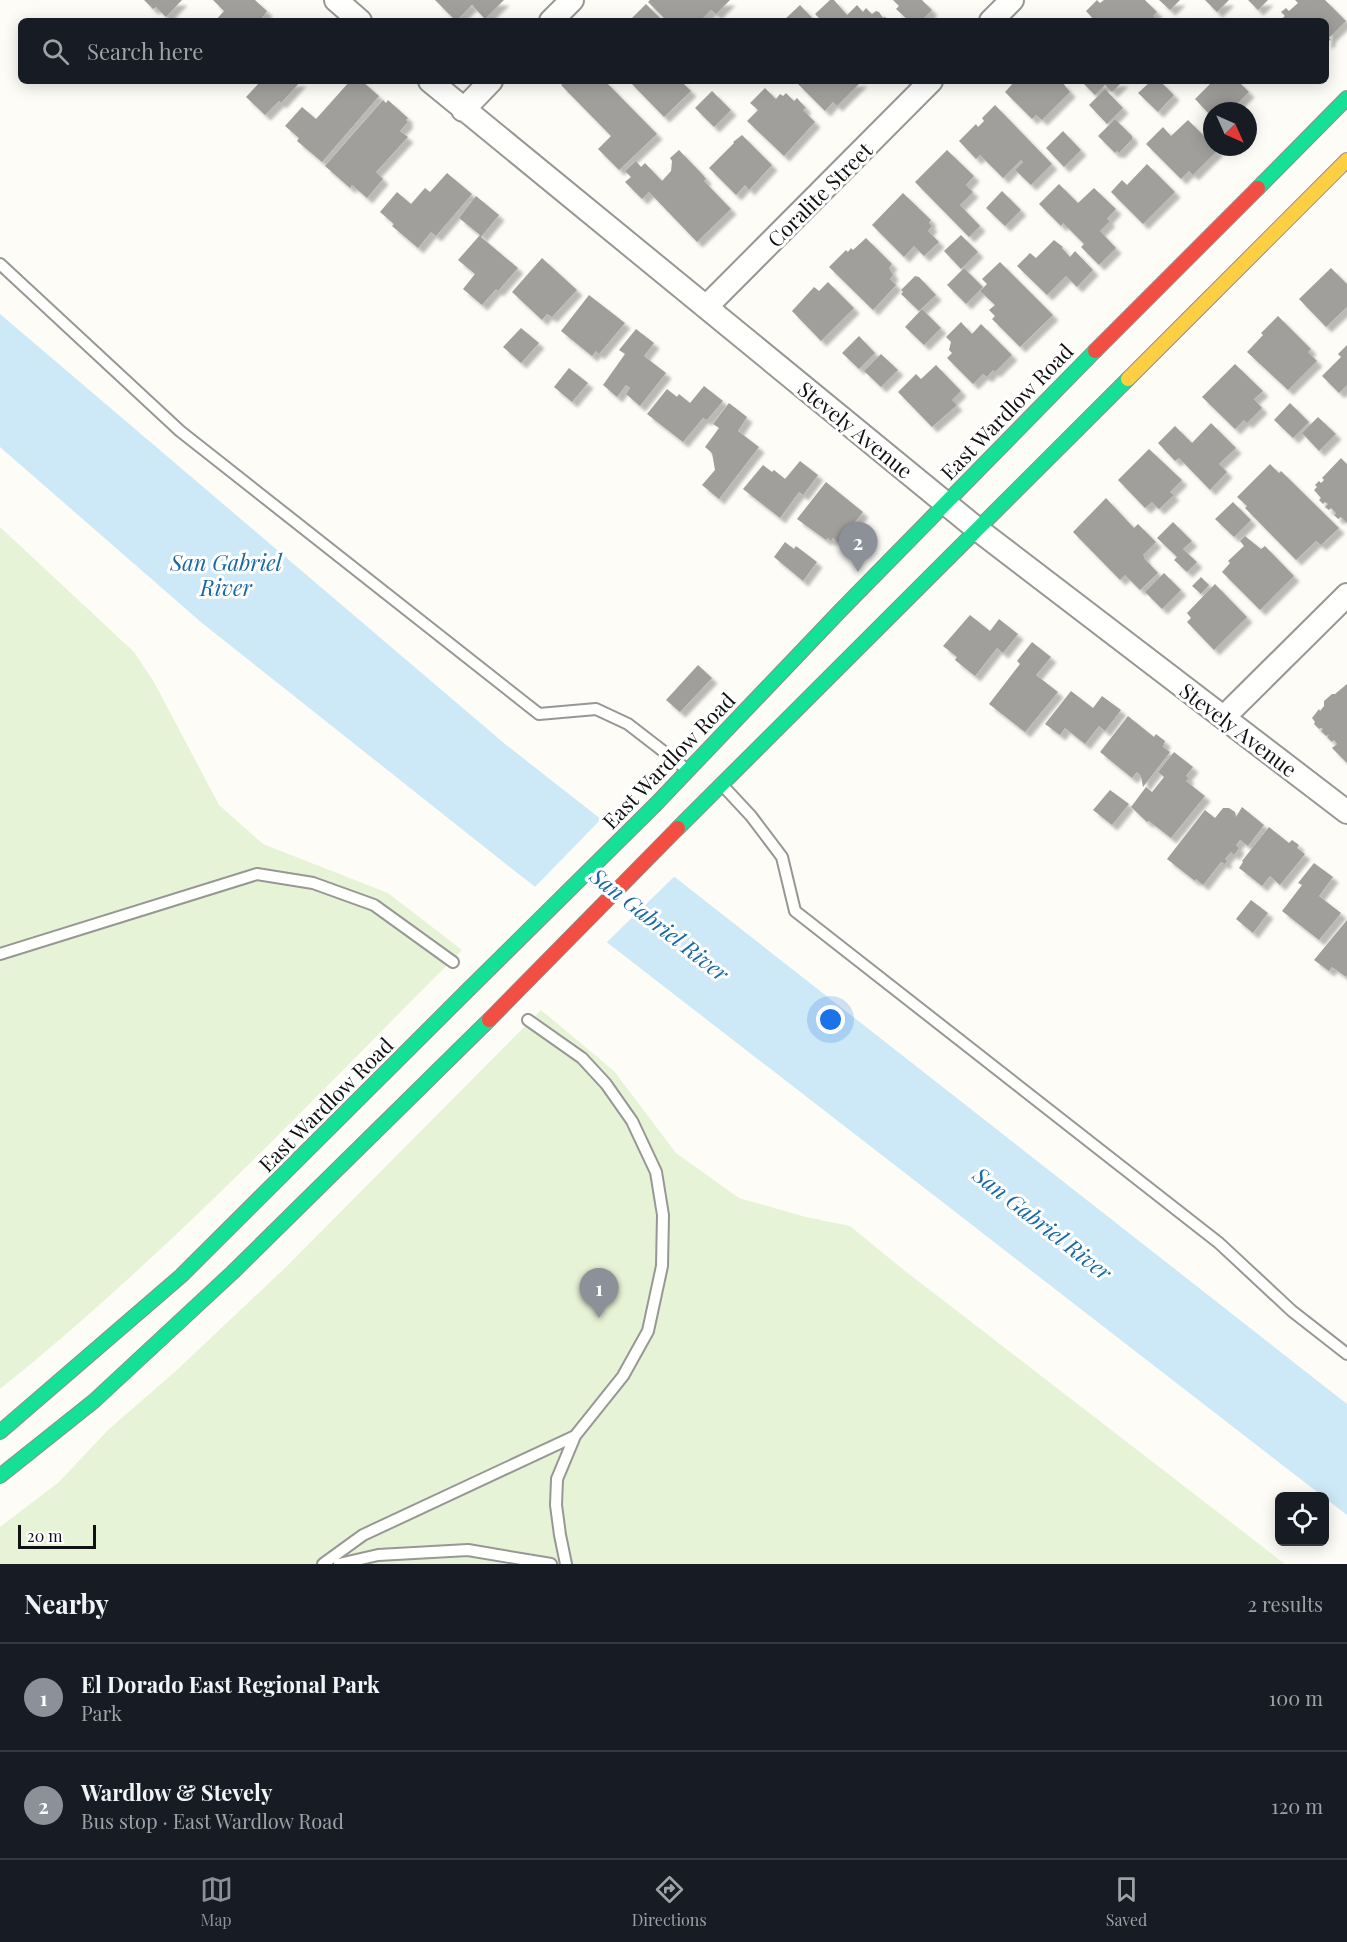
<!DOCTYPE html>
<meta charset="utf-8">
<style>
:root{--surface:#171b24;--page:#20242c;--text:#f1f3f6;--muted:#9ea1a6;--line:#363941;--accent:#8c9099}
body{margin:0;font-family:"Playfair Display",serif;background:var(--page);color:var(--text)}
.controls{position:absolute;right:18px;bottom:18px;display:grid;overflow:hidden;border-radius:9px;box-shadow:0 3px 15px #0003}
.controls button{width:54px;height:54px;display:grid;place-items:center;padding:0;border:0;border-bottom:2px solid var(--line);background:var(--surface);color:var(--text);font:30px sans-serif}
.compass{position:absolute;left:1203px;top:102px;width:54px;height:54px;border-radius:50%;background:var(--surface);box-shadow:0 3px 15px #0003;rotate:135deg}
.scale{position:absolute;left:18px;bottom:15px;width:78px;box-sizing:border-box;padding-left:6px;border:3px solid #111;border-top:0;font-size:16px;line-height:21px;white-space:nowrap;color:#111;-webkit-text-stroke:4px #fff;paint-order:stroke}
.you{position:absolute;left:831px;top:1020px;width:21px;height:21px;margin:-15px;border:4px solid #fff;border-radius:50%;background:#1a73e8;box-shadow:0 0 0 9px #1a73e833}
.badge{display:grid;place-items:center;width:39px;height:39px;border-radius:50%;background:var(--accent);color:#fff;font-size:20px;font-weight:700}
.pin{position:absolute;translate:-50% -50px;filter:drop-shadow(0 2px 3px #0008)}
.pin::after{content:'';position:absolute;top:32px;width:21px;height:18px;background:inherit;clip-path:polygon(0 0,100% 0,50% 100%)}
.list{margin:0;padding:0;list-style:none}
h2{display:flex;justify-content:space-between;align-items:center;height:78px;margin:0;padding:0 24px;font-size:26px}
h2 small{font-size:20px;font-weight:400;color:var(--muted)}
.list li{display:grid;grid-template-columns:39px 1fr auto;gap:18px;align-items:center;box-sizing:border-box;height:108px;padding:0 24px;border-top:2px solid var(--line)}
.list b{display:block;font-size:22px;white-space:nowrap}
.list p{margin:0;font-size:20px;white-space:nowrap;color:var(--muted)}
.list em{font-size:20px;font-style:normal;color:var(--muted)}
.icon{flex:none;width:33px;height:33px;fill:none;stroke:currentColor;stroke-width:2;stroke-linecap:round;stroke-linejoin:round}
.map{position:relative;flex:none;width:1347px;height:1564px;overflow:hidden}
.search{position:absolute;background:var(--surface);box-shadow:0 3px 15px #0003;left:18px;right:18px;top:18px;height:66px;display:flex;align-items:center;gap:15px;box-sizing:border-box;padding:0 21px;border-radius:9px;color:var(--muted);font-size:22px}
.sheet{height:294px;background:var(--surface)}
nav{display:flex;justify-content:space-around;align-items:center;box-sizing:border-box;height:84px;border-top:2px solid var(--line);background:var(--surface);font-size:16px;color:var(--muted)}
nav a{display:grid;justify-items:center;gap:3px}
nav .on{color:var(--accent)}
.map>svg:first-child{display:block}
</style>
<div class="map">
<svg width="1347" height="1564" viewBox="0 0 1347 1564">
<defs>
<filter id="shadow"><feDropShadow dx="5.5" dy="5.5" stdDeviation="1.5" flood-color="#0004"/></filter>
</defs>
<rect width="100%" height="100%" fill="#fdfcf7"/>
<!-- green -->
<path fill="#e7f3d7" d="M0 527 134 652 154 682 219 805 263 844 388 893 462 950C312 1100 166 1256 0 1389Z
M541 1010 614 1071 676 1153 739 1198 806 1217 850 1226 900 1267 1285 1564H0V1527L59 1482 108 1430 178 1369 285 1268Z"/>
<!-- water -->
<path fill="#cde8f7" d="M0 314 505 744 1347 1404V1515L516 872 202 623 0 447Z"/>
<!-- pier -->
<path fill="#fdfcf7" d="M603 817 676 875 605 944 533 889Z"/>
<!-- building -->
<path fill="#a19f9c" filter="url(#shadow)" d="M144 0H182L166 17 156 7 153 9Z
M213 0H255L267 11 262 18 265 21H215L224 11Z
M435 0H504L485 19 472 5 456 21Z
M650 0H730L716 14 711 10 700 21H667L648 2Z
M830 0H834L847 15 857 5 863 12 866 8 872 14 876 11 879 12 883 18 885 17 889 21H822L815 14Z
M893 0H922L932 10 921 21H909L896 9 899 6Z
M1097 0 1100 3 1104 0H1145L1157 12 1153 16 1158 21H1095L1086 11Z
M1159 0H1180L1170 10Z
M1205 0H1229L1217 12Z
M1248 0H1268L1258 10Z
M1295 0H1325L1346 21 1329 38 1331 39 1326 44V21H1279L1285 16 1281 12 1286 8 1289 11 1298 3Z
M646 4 663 21H629Z
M800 5 815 21H783Z
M257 81H301L281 103 279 101 265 115 246 97 259 83Z
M350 81H362L379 96 322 162 297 141 299 138 285 126 302 107 316 119Z
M566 81H605L657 134 619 170 598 149 611 136 561 85Z
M629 81H681L691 91 664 117Z
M801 81H862L837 106 833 102 825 111 798 84Z
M1015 81H1058L1060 84 1062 82 1070 92 1042 120 1036 115 1032 119 1005 92Z
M1081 81H1123L1112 92 1105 85 1095 95Z
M1151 81H1160L1174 95 1158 112 1138 93Z
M1213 81H1238L1249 92 1230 111H1212V127L1206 121 1211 116 1195 99Z
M765 88 776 99 780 94 783 96 786 93 794 101 797 98 806 108 803 110 815 122 784 156 747 121 758 110 750 103Z
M1105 89 1123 108 1107 124 1089 105Z
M712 91 731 110 714 127 695 108Z
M383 100 386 103 388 100 408 118 406 120 408 122 400 131 408 137 376 172 383 179 367 198 352 185 350 188 325 166Z
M995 105 1052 164 1031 185 1015 170 1023 162 1021 160 1003 178 980 155 976 159 959 141 976 124 978 127 984 121 982 118Z
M1115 119 1132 136V139L1119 153 1117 151 1115 153 1098 136Z
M1188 120 1212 144V147L1218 150 1193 175 1189 171 1181 179 1146 144 1163 127 1171 136Z
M1063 131 1081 150 1064 167 1046 148Z
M742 135 772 165 749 190 745 185 736 195 709 168 734 143 733 142Z
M679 150 703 175 706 179 704 181 731 209 697 242 649 192 642 199 625 182 631 177 625 171 636 161 641 167 645 163 662 181 671 171 672 161 670 158Z
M947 150 974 176 966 185 973 192 960 205 980 226 969 237 915 182Z
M1147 164 1175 192 1143 224 1111 192 1122 180 1127 185Z
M447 173 472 194 436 236 431 232 418 248 392 226 394 224 380 212 397 192 411 204 425 188 430 192Z
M1059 184 1078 203 1094 188 1116 209 1107 219 1110 221 1100 231 1116 248 1099 265 1081 247 1084 244 1063 223 1061 226 1039 204Z
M1002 191 1021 210 1005 226 986 208Z
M903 193 931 220 929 223 932 226 928 231 939 242 924 256 914 246 904 257 872 225Z
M476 196 499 215 481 237 518 268 498 291 496 289 482 305 463 289 475 274 458 260 480 235 459 218Z
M961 235 978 252 961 269 944 251Z
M866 238 892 264 889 268 893 275 890 279 896 285 873 310 829 267 846 250 848 252 851 248 853 250Z
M1054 240 1063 247 1062 248 1070 257 1075 251 1093 270 1077 287 1066 276 1047 295 1017 266 1030 253 1036 258Z
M542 258 577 290 552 317 547 314 542 320 512 292Z
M1000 262 1053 315 1020 347 992 319 995 316 989 310 995 305 980 291 987 284 982 279Z
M964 268 983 287 966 304 947 285Z
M1331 268 1347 284V307L1326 327 1299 299Z
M915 276 919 277 936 295 919 311 901 294 903 292 901 290Z
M828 282 854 308 821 341 792 311 814 287 819 291Z
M589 295 625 323 599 354 596 351 592 356 561 331Z
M922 309 941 328 924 345 905 327Z
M1278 316 1311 349 1308 352 1317 361 1288 390 1247 352 1263 335 1261 333Z
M961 322 972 334 981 324 1012 355 995 372 993 370 987 377 983 374 973 384 947 358 952 353 949 350 951 342 946 337Z
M521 328 539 343 521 363 503 347Z
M636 329 654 343 644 356 666 373 640 406 626 394 630 388 626 385 617 397 603 385 625 354 619 350Z
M859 336 875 353 859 369 842 353Z
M1347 345V385L1339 393 1322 376 1341 357 1338 354Z
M881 354 898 370 881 387 864 371Z
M1235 364 1263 391 1254 399 1262 408 1247 423 1244 420 1235 429 1202 397Z
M936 365 961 391 952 400 957 405 932 427 898 392 916 374 921 379Z
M569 368 588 383 572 402 554 387Z
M704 386 723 401 707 420 703 418 683 442 647 414 667 389 677 397 679 394 690 403Z
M729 403 747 417 738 431 759 447 719 499 702 485 715 470 712 453 705 447 719 428 713 424Z
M1290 403 1309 422 1293 438 1274 420Z
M1318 417 1336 434 1319 451 1302 433Z
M1211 423 1236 448 1219 464 1227 472 1210 490 1179 458 1175 461 1158 443 1175 426 1192 443Z
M1149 449 1182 480 1170 492 1174 495 1159 509 1152 502 1145 508 1118 480Z
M1341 458 1347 464V523L1341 517 1338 519 1334 515 1336 513 1331 508 1329 510 1325 507 1328 504 1325 502 1323 504 1319 500 1321 498 1314 490 1317 487 1315 485 1319 481 1321 483 1324 480 1322 478Z
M800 461 818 475 803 495 799 492 780 518 743 489 763 465 772 472 774 470 785 479Z
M1270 464 1279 473 1281 471 1339 528 1321 545 1316 541 1296 560 1245 508 1247 506 1237 497Z
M826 482 863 512 838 543 833 538 831 541 828 538 826 540 797 519Z
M1106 498 1134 528 1138 524 1156 542 1143 555 1145 557 1144 558 1158 573 1140 590 1125 575 1120 580 1073 532Z
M1233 502 1251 520 1234 537 1215 519Z
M1173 522 1192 541 1183 549 1197 562 1187 572 1174 560 1177 557 1157 538Z
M1245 536 1261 549 1265 546 1294 576 1260 610 1222 572 1230 563 1228 561 1244 546 1240 541Z
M785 542 794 549 796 546 817 562 803 581 774 557Z
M1164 573 1181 590 1162 609 1145 592Z
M1201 577 1209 585 1201 594 1192 586Z
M1215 584 1247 617 1214 650 1187 622 1191 618 1187 613Z
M970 615 990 631 999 619 1018 634 1003 653 997 648 975 676 955 660 957 657 943 646Z
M1032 642 1051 657 1036 675 1058 692 1025 732 989 704 1020 664 1017 661Z
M698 665 712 678 680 712 666 700Z
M1347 684V763L1332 748 1337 744 1334 740 1332 742 1327 737 1329 735 1326 736 1321 731 1323 729 1321 728 1319 729 1314 724 1315 722 1312 718 1319 709 1320 711 1324 706V701L1332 694H1335Z
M1071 691 1093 708 1102 696 1121 710 1105 731 1099 726 1085 744 1065 728 1060 735 1045 724Z
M1128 716 1154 737 1156 734 1165 741 1163 747 1170 752 1143 787 1141 776 1137 772 1132 778 1100 752Z
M1174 752 1193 767 1186 776 1189 778 1186 781 1205 796 1171 838 1149 821 1147 822 1131 807 1146 787 1152 792 1164 777 1158 772Z
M1110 790 1129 804 1112 825 1093 810Z
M1242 807 1264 825 1248 846 1240 840 1236 845 1239 848 1234 855 1231 852 1225 859 1227 861 1225 864 1221 862 1203 885 1196 879 1195 881 1167 859 1205 810 1215 818 1223 808H1229L1235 812 1236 817Z
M1269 827 1289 843 1292 840 1299 845 1297 848 1305 854 1280 885 1270 876 1262 886 1239 868 1243 862 1242 861Z
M1314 863 1333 877 1319 896 1341 913 1319 940 1282 911 1302 885 1298 883Z
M1251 900 1268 913 1253 933 1236 919Z
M1347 920V975L1346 977 1332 967 1329 971 1314 960Z"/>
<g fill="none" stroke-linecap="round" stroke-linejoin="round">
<!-- lane casing -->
<g stroke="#979795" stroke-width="14">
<path id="lane" d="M0 264 180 431 539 714 596 709 628 724 685 768
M724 787 751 816 782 857 795 911 1219 1243 1292 1311 1347 1354
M0 954 257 874 313 883 374 905 453 962
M528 1020 582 1058 606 1084 632 1121 656 1172 663 1215 662 1266 648 1331 623 1376 575 1436 557 1479 556 1505 560 1535 566 1564
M323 1564 363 1535 575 1436
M339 1564 378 1555 468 1550 551 1564"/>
</g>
<!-- street casing -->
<g stroke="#979795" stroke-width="26">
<path id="street" d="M336 0 360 21
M551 21 572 0
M991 21 1012 0
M430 81 977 529 1347 812
M463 110 491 81
M706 307 931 81
M1224 717 1347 595"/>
</g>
<!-- fast casing -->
<g stroke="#8e8d8b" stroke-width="16">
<path id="fast" d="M1258 188 1347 98
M656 804 840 611 1095 351
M678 828 1128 379
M0 1432 181 1276 468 990
M0 1476 94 1401 232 1273 489 1020"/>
</g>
<!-- slow casing -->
<g stroke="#8e8d8b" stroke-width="16">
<path id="slow" d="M1128 379 1347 160"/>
</g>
<!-- jam casing -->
<g stroke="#8e8d8b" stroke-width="16">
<path id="jam" d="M1095 351 1258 188"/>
</g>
<!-- lane -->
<use href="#lane" stroke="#fffffe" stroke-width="10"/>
<!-- street -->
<use href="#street" stroke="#fffffe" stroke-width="22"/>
<!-- fast -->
<use href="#fast" stroke="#16e098" stroke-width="14"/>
<!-- slow -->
<use href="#slow" stroke="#ffcf43" stroke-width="14"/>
<!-- jam -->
<use href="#jam" stroke="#f24e42" stroke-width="14"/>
<!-- fast-bridge casing -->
<g stroke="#8e8d8b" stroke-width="16" stroke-linecap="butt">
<path id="fast-bridge" d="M468 990 656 804"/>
</g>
<!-- jam-bridge casing -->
<g stroke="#8e8d8b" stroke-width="16" stroke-linecap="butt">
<path id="jam-bridge" d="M489 1020 678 828"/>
</g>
<!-- fast-bridge -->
<use href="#fast-bridge" stroke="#16e098" stroke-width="14"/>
<!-- jam-bridge -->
<use href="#jam-bridge" stroke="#f24e42" stroke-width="14"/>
</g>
<g text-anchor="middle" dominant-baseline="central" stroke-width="6" stroke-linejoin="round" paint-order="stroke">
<!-- street labels -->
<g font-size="21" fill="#111" stroke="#fff">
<text transform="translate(819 194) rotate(-45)">Coralite Street</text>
<text transform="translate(1006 411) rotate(-46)">East Wardlow Road</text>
<text transform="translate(856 429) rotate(39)">Stevely Avenue</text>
<text transform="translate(1239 729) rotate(37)">Stevely Avenue</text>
<text transform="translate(668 760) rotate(-46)">East Wardlow Road</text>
<text transform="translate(325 1104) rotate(-45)">East Wardlow Road</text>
</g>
<!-- water labels -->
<g font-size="22" font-style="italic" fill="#1768a6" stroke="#fff">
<text x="226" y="562">San Gabriel<tspan x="226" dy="25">River</tspan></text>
<text transform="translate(660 924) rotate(38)">San Gabriel River</text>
<text transform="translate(1043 1223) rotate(38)">San Gabriel River</text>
</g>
</g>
</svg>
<div class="controls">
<button><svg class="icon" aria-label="locate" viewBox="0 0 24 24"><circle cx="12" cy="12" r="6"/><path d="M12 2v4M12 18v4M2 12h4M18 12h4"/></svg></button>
</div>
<svg class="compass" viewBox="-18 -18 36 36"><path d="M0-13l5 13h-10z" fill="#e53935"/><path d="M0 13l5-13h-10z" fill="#9ea1a6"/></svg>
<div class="scale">20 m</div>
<div class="you"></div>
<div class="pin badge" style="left:599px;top:1318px">1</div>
<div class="pin badge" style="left:858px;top:572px">2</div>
<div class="search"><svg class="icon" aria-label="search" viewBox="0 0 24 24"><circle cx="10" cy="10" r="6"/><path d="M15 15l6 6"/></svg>Search here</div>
</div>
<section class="sheet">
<h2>Nearby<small>2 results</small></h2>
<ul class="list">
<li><span class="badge">1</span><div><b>El Dorado East Regional Park</b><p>Park</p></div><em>100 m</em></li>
<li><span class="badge">2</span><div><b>Wardlow &amp; Stevely</b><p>Bus stop · East Wardlow Road</p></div><em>120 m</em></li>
</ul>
</section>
<nav>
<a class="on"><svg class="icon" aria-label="map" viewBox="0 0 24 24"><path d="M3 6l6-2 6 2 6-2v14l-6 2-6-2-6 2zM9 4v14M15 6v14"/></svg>Map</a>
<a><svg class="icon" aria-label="directions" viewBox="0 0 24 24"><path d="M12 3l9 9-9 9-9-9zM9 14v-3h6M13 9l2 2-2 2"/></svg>Directions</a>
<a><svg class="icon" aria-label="saved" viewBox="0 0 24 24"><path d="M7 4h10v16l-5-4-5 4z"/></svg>Saved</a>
</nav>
